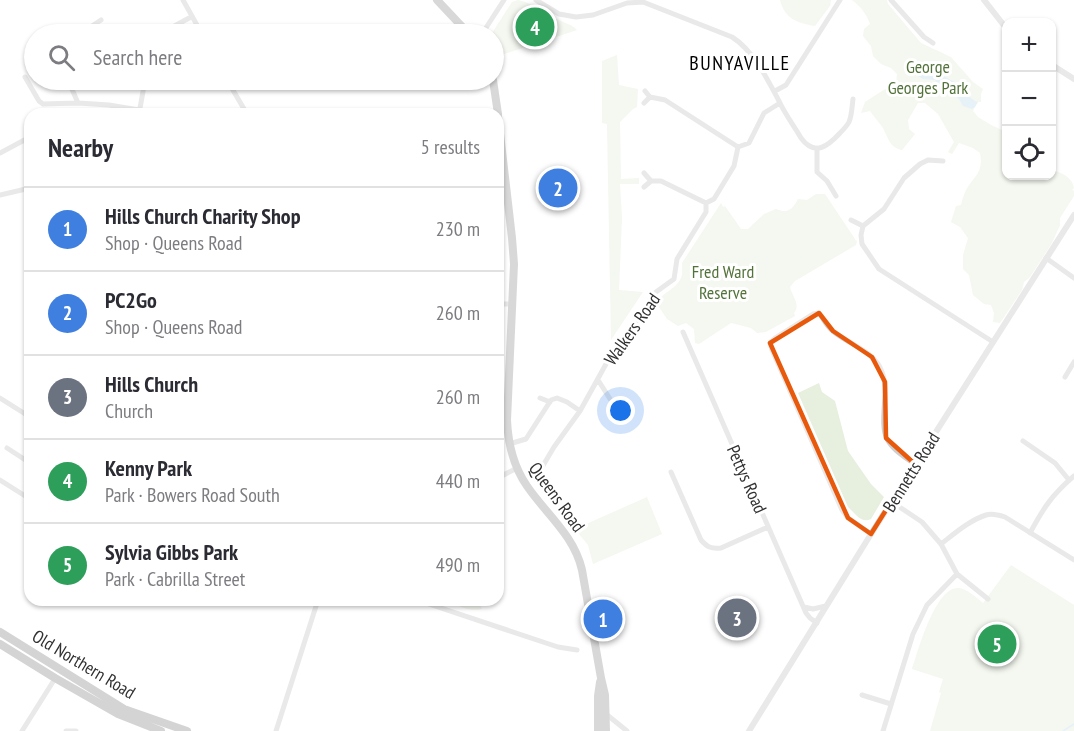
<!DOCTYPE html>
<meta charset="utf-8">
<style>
:root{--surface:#fff;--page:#f7f7f7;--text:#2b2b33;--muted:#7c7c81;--line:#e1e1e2;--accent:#2563eb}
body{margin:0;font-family:"PT Sans Narrow",sans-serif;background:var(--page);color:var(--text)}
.controls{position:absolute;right:18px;top:18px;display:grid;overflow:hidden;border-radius:12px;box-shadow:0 2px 4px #0004}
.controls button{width:54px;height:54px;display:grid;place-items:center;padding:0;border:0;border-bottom:2px solid var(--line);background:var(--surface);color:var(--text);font:30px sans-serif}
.you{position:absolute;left:621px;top:411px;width:21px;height:21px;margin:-15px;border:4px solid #fff;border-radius:50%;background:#1a73e8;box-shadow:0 0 0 9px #1a73e833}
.badge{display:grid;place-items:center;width:39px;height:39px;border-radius:50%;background:var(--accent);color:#fff;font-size:20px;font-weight:700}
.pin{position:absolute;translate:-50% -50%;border:3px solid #fff;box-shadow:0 2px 6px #0006}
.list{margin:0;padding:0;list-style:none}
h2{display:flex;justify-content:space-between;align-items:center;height:78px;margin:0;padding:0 24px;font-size:26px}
h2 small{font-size:20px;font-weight:400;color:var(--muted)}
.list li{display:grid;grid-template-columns:39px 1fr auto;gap:18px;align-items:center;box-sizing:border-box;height:84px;padding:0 24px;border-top:2px solid var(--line)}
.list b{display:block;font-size:22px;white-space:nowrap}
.list p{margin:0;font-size:20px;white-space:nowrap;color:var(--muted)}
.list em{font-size:20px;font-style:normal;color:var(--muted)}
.icon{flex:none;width:33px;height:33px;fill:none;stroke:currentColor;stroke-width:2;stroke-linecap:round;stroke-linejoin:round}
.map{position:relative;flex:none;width:1074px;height:731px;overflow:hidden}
.search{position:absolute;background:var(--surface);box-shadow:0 2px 4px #0004;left:24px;top:24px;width:480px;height:66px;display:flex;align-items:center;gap:15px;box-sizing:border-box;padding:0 21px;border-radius:33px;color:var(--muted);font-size:22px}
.panel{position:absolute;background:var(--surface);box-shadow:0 2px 4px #0004;left:24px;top:108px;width:480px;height:498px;border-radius:18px}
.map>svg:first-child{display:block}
</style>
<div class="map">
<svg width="1074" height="731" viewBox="0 0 1074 731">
<rect width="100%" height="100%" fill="#fff"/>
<!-- green -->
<path fill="#e7efde" d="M518 0C534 3 546 15 561 21 568 25 570 23 577 30L501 55 494 43V34H492L494 30 512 2Z
M780 0H831L830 6 815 26C797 23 785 19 780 0Z
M852 0H887L888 4 921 43 951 57 973 82 983 89 981 94V102H977L973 111 978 117 991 125 1002 130 1006 136V176H1052V170C1062 173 1072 177 1074 188L1072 190 1074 191V196L1060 218V225L1052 243 1030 277 1024 282 1022 290 1000 323 993 322 994 313 991 305 984 304 973 295 969 275 963 269V255L968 238 960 227 951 222 956 206 961 205C962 200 964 195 966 190 974 176 984 173 980 153L973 148 959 143 952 154 948 152 954 142 938 114 925 103H918L908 120 909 129 915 134 902 150C889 147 889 139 883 128 879 122 874 117 870 111L861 113 865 102 896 82 897 74 891 68 881 64 873 56 871 46 863 36 864 29 870 24C866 13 861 7 852 0Z
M617 55 619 85 638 89 637 107 633 109 620 122 621 179 639 178V184H620L622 218 619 290 643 292 611 340 607 124 602 123V61Z
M816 194H825L855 239V240L857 241 856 245 795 281 790 287C792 296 801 305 794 313L795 316 766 332 757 333 751 328 731 323 699 344 695 343 694 329 686 323 678 326 667 319 657 304C660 293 676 290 681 278 683 274 682 268 682 263L721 203 723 207 725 206 741 229H748L764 214 776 209C788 214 792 210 798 199L807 200Z
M819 383 822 392 835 401 848 451 871 484 884 497 871 519C861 524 855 513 848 507L798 393Z
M647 497 662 534 593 564 588 545 575 529Z
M1011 565 1074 605V731H930L941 693 939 692 943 679 912 669C918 652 935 586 959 588 967 589 977 598 983 603Z
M444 600H478L482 609C469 613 457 604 444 600Z"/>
<!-- water -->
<path fill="#c9e0f0" d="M921 68C935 68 936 72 947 78 951 81 957 82 961 85 967 91 969 100 978 102L975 107 972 109 963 106 959 99 952 93 940 97V87L935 80 923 79 918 76Z"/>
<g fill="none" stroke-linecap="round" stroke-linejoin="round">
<!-- stream -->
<path stroke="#c9e0f0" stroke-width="1.5" d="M1063 731 1074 724"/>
<!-- minor -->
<path stroke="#cecece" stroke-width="5" d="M183 0 202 34
M536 0 559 14 576 17 593 15 627 3 643 2 732 37C753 50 768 80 779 101 785 114 794 126 801 138 815 157 828 146 840 133 843 130 847 126 849 122 852 115 852 106 853 99
M891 0 924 37 933 43
M80 34 101 20
M163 34 167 30 191 17
M482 34 504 0
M25 77 39 101 43 104 78 103 109 105 139 110
M68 80 78 103
M227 80 247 114
M775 91 786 85 840 0
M650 97 665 100 738 147
M644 103 650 97 645 91
M139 114 145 80
M817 148V172L827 181 836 196
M0 153 30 137
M943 161 928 160 920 164 904 178 884 209 863 226 861 235 862 244 879 269 993 342
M644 173 651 181 644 187
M651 181H661L706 203
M0 195 30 188
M851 220 863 226
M1046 258 1074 278
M498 304H512
M683 332 806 613 810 618 817 623
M1065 377 1074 362
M598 380 612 402 618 406
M0 398 30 417
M540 398 550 402
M1023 441 1055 463 1069 480
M509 444 526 439 551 400 557 398 567 402 580 411
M7 448 30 463
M671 472 701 540C707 547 711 549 721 548L768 527
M538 474 554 447 580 411 606 364 631 333 651 298 656 292 674 279 677 259 706 212V203L714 199 734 166 738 147 749 143 764 113 780 103
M498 478 517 468
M0 480 30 499
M892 502 922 522 941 544 957 574 988 599
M1030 533C1044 507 1052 495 1074 476
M871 534 848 518 842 510 772 350 770 343 775 338 813 314 819 313C824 319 826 326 833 331 848 344 875 351 882 372 885 379 885 387 885 394 883 435 879 441 915 464
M941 544C954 534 970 520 986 515 992 513 999 515 1005 517L1074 560
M417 600 558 647 577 650
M804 607 813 609 826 606
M862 695 891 704
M606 714 627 731
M22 731 56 677
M66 731H76
M276 731 318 600
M883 731 913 634 927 605 957 574"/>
<!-- tertiary -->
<path stroke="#cecece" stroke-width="6" d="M984 0 1006 28
M1052 65 1074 79
M749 731 871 534 1074 215"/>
<!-- primary -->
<path stroke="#a9a9a9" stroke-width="8" d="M437 0 469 34
M493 80 498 114
M498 116 512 238 514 264 507 420C508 443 513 466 527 486 546 514 574 535 582 570L601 678 605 695 606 731
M598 731V696L600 682"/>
<!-- trunk -->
<path stroke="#a0a0a0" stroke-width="8" d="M0 632 124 709 187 731
M0 644 55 678 118 714 161 731"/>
</g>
<!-- marked area -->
<path d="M0 0H1074V731H0ZM819 313 833 331 872 357 885 382 886 438 915 464 871 534 848 518 770 343Z" fill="#fff" fill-opacity=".55" fill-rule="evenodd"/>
<path fill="none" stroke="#e8590c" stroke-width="4.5" stroke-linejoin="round" d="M819 313 833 331 872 357 885 382 886 438 915 464 871 534 848 518 770 343Z"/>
<g text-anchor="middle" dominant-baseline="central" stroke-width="6" stroke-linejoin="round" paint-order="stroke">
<!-- park labels -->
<g font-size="18" fill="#527239" stroke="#fff">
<text x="928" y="66">George<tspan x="928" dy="21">Georges Park</tspan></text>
<text x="723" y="271">Fred Ward<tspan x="723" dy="21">Reserve</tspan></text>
</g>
<!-- street labels -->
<g font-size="18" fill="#313131" stroke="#fff">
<text transform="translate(632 329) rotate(-55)">Walkers Road</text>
<text transform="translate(911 472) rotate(-58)">Bennetts Road</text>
<text transform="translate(747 479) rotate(66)">Pettys Road</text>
<text transform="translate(557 497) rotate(54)">Queens Road</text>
<text transform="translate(84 664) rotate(31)">Old Northern Road</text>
</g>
<!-- neighbourhood labels -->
<g font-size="20" letter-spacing="1.5" fill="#000" stroke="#fff">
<text x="740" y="63">BUNYAVILLE</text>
</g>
</g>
</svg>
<div class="controls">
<button>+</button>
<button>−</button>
<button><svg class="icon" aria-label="locate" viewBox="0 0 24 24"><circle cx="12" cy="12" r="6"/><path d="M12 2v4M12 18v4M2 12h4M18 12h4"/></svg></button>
</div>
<div class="you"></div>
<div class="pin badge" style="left:603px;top:619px;background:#3f7fe0">1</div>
<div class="pin badge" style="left:558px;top:188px;background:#3f7fe0">2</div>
<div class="pin badge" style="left:737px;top:618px;background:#6b7280">3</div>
<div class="pin badge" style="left:535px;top:27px;background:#2e9e5b">4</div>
<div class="pin badge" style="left:997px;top:644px;background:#2e9e5b">5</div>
<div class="search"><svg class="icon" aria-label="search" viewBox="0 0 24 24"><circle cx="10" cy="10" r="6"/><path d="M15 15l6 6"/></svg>Search here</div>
<section class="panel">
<h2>Nearby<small>5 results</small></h2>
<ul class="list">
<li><span class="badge" style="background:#3f7fe0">1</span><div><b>Hills Church Charity Shop</b><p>Shop · Queens Road</p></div><em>230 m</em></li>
<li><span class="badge" style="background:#3f7fe0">2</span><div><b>PC2Go</b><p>Shop · Queens Road</p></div><em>260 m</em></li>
<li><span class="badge" style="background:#6b7280">3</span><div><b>Hills Church</b><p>Church</p></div><em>260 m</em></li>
<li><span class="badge" style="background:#2e9e5b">4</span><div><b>Kenny Park</b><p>Park · Bowers Road South</p></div><em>440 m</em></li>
<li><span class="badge" style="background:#2e9e5b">5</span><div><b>Sylvia Gibbs Park</b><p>Park · Cabrilla Street</p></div><em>490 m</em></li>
</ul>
</section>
</div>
